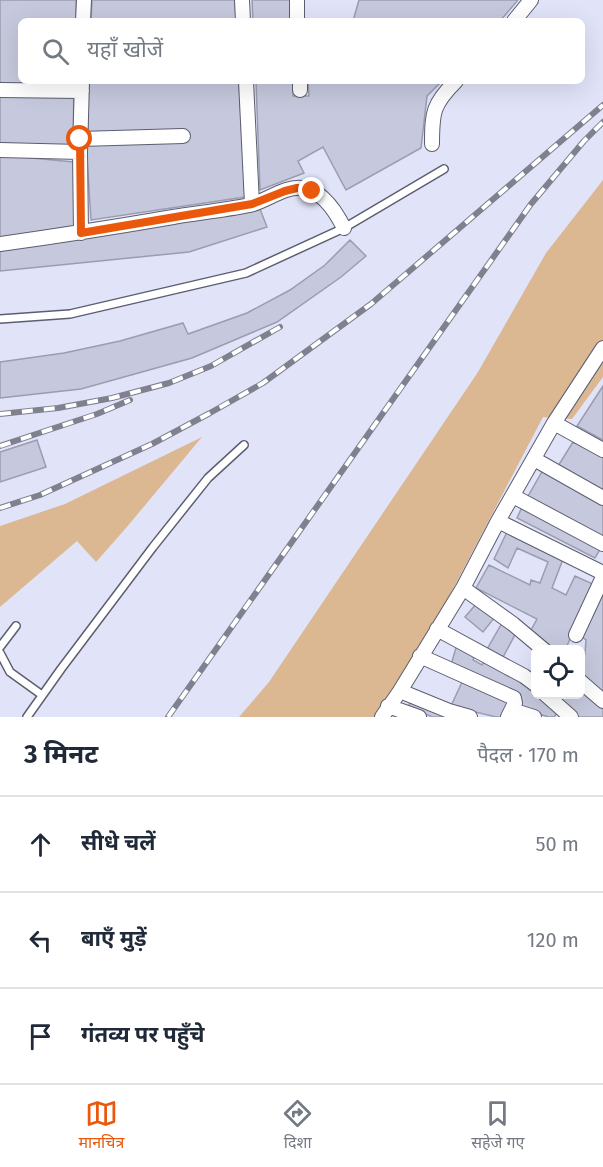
<!DOCTYPE html>
<html lang="hi">
<meta charset="utf-8">
<style>
:root{--surface:#fff;--page:#f2f2f3;--text:#1f2937;--muted:#747a83;--line:#e0e1e3;--accent:#ea580c}
body{margin:0;font-family:"Fira Sans","Noto Sans Devanagari",sans-serif;background:var(--page);color:var(--text)}
.controls{position:absolute;right:18px;bottom:18px;display:grid;overflow:hidden;border-radius:9px;box-shadow:0 6px 24px #0002}
.controls button{width:54px;height:54px;display:grid;place-items:center;padding:0;border:0;border-bottom:2px solid var(--line);background:var(--surface);color:var(--text);font:30px sans-serif}
.stop{position:absolute;width:18px;height:18px;margin:-14px;border:4px solid #ea580c;border-radius:50%;background:#fff}
.stop.end{background:#ea580c;border-color:#fff;box-shadow:0 2px 6px #0008}
.list{margin:0;padding:0;list-style:none}
h2{display:flex;justify-content:space-between;align-items:center;height:78px;margin:0;padding:0 24px;font-size:26px}
h2 small{font-size:20px;font-weight:400;color:var(--muted)}
.list li{display:grid;grid-template-columns:39px 1fr auto;gap:18px;align-items:center;box-sizing:border-box;height:96px;padding:0 24px;border-top:2px solid var(--line)}
.list b{display:block;font-size:22px;white-space:nowrap}
.list em{font-size:20px;font-style:normal;color:var(--muted)}
.icon{flex:none;width:33px;height:33px;fill:none;stroke:currentColor;stroke-width:2;stroke-linecap:round;stroke-linejoin:round}
.map{position:relative;flex:none;width:603px;height:717px;overflow:hidden}
.search{position:absolute;background:var(--surface);box-shadow:0 6px 24px #0002;left:18px;right:18px;top:18px;height:66px;display:flex;align-items:center;gap:15px;box-sizing:border-box;padding:0 21px;border-radius:9px;color:var(--muted);font-size:22px}
.sheet{height:366px;background:var(--surface)}
nav{display:flex;justify-content:space-around;align-items:center;box-sizing:border-box;height:84px;border-top:2px solid var(--line);background:var(--surface);font-size:16px;color:var(--muted)}
nav a{display:grid;justify-items:center;gap:3px}
nav .on{color:var(--accent)}
.map>svg:first-child{display:block}
</style>
<div class="map">
<svg width="603" height="717" viewBox="0 0 603 717">
<rect width="100%" height="100%" fill="#e1e4f9"/>
<!-- green -->
<path fill="#dbb792" d="M603 180V377L572 419 543 417 433 627 374 717H239L269 682 478 372 546 253Z
M202 437 126 528 96 562 77 541 0 607V526L65 504Z"/>
<!-- building -->
<path fill="#c6c9dd" stroke="#9a9cb0" stroke-width="1.5" d="M0 0H76V21H21V81H74L73 147 0 143Z
M92 0H235L236 21H91Z
M252 0H290L291 21H253Z
M359 0H518L500 21H353Z
M89 81H239L245 197 91 220 87 158Z
M256 81H293V96H309L308 81H442L427 96 421 148 346 190 323 147 298 161 304 173 260 190Z
M0 155 74 162 75 227 0 237Z
M260 209 267 227 189 252 0 271V251L81 239Z
M350 240 366 256 341 277 277 322 192 358 81 389 0 398V362L64 353 120 341 183 323 188 334 247 313 290 290 325 265Z
M603 386V440L577 426Z
M37 440 46 467 0 482V452Z
M573 442 603 457V491L558 466Z
M543 470 603 503V538L527 498Z
M523 505 602 546 595 558 517 518Z
M508 530 563 559 552 588 566 595 575 576 595 585 565 650H555L531 630 537 619 476 588 489 565 530 585 531 580 540 583 548 562 517 548 508 568 494 559Z
M603 586V694L580 674V659L585 654 586 640 581 636Z
M477 603 495 617 483 632 465 617Z
M502 623 517 631 502 659 486 651Z
M457 644 475 653 473 660 482 665 486 659 518 678 536 693V694H537L558 712 554 717H549L518 708 520 694 451 665Z
M463 680 511 700 504 717H496L451 706Z
M580 686 603 706V717H579L567 709 552 694H580Z
M411 700 458 717H433L408 708Z"/>
<g fill="none" stroke-linecap="round" stroke-linejoin="round">
<!-- lane casing -->
<g stroke="#5c5e70" stroke-width="10">
<path id="lane" d="M0 319 70 314 246 273 344 228 444 169
M0 647 16 626
M0 653 10 672 42 695
M27 717 61 669 153 547 208 478 244 445"/>
</g>
<!-- street casing -->
<g stroke="#5c5e70" stroke-width="16">
<path id="street" d="M242 0 243 21
M297 0V21
M83 21 84 0
M514 21 531 0
M246 81 252 204
M300 81V90
M0 90 82 91
M80 139 183 136
M432 144C432 112 433 104 456 81
M0 150 80 152
M81 233 80 152 82 81
M0 244C58 236 115 227 173 217 198 213 225 210 250 205 267 201 284 186 302 188 322 190 336 212 344 228
M554 423 603 450
M534 459 603 498
M513 496 603 544
M498 521 603 573
M463 588 513 624 544 650
M437 629 507 667 524 676 536 685
M576 635 603 577
M420 656 514 698 515 703 508 717
M580 681 603 701
M400 691 449 711 470 717
M545 694 571 717
M388 706 419 717
M512 710 534 717
M382 717 400 691 463 588 498 521 554 423 603 348"/>
</g>
<!-- lane -->
<use href="#lane" stroke="#fff" stroke-width="7"/>
<!-- street -->
<use href="#street" stroke="#fff" stroke-width="14"/>
<!-- rail casing -->
<g stroke="#7f818f" stroke-width="6">
<path id="rail" d="M0 414 58 408 112 398 169 383 211 366 280 327
M0 446 97 414 130 400
M0 508 40 495 152 444 210 413 263 383 371 304 603 105
M168 717 531 204 584 141 603 122"/>
</g>
<!-- rail -->
<use href="#rail" stroke="#fff" stroke-width="4" stroke-dasharray="11" stroke-linecap="butt"/>
</g>
<g fill="none" stroke-linecap="round" stroke-linejoin="round">
<!-- route -->
<path stroke="#ea580c" stroke-width="8" d="M80 139 81 233 252 204 285 191 297 188H303L312 191"/>
</g>
</svg>
<div class="controls">
<button><svg class="icon" aria-label="locate" viewBox="0 0 24 24"><circle cx="12" cy="12" r="6"/><path d="M12 2v4M12 18v4M2 12h4M18 12h4"/></svg></button>
</div>
<div class="stop" style="left:80px;top:139px"></div>
<div class="stop end" style="left:312px;top:191px"></div>
<div class="search"><svg class="icon" aria-label="search" viewBox="0 0 24 24"><circle cx="10" cy="10" r="6"/><path d="M15 15l6 6"/></svg>यहाँ खोजें</div>
</div>
<section class="sheet">
<h2>3 मिनट<small>पैदल · 170 m</small></h2>
<ul class="list">
<li><svg class="icon" aria-label="ahead" viewBox="0 0 24 24"><path d="M12 20V5M6 11l6-6 6 6"/></svg><div><b>सीधे चलें</b></div><em>50 m</em></li>
<li><svg class="icon" aria-label="left" viewBox="0 0 24 24"><path d="M17 20v-9H6M10 6l-5 5 5 5"/></svg><div><b>बाएँ मुड़ें</b></div><em>120 m</em></li>
<li><svg class="icon" aria-label="arrive" viewBox="0 0 24 24"><path d="M6 21V4h12l-3 4 3 4H6"/></svg><div><b>गंतव्य पर पहुँचे</b></div></li>
</ul>
</section>
<nav>
<a class="on"><svg class="icon" aria-label="map" viewBox="0 0 24 24"><path d="M3 6l6-2 6 2 6-2v14l-6 2-6-2-6 2zM9 4v14M15 6v14"/></svg>मानचित्र</a>
<a><svg class="icon" aria-label="directions" viewBox="0 0 24 24"><path d="M12 3l9 9-9 9-9-9zM9 14v-3h6M13 9l2 2-2 2"/></svg>दिशा</a>
<a><svg class="icon" aria-label="saved" viewBox="0 0 24 24"><path d="M7 4h10v16l-5-4-5 4z"/></svg>सहेजे गए</a>
</nav>
